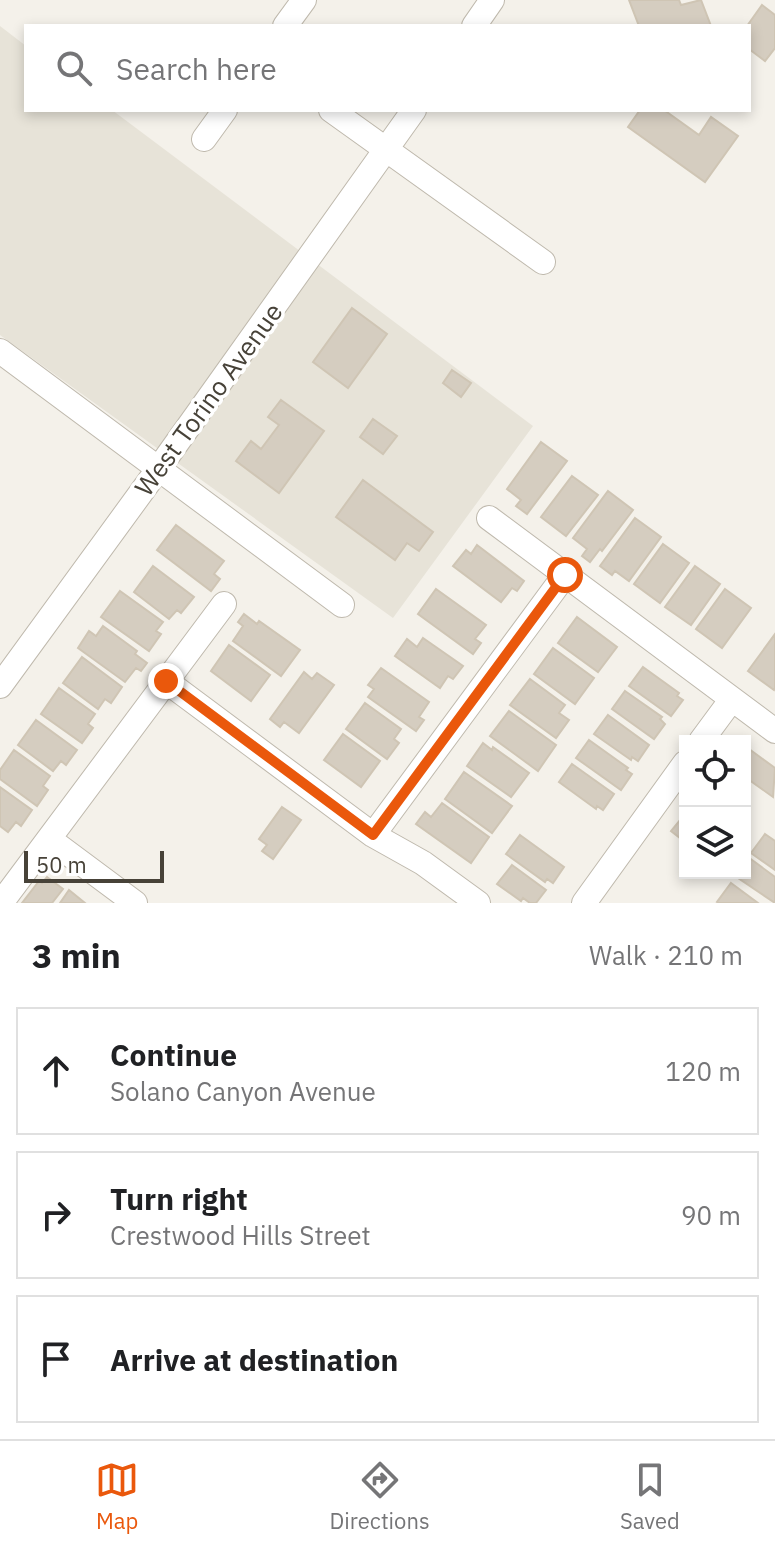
<!DOCTYPE html>
<meta charset="utf-8">
<style>
:root{--surface:#fff;--page:#f6f6f6;--text:#202124;--muted:#757577;--line:#e0e0e0;--accent:#ea580c}
body{margin:0;font-family:"IBM Plex Sans",sans-serif;background:var(--page);color:var(--text)}
.controls{position:absolute;right:24px;bottom:24px;display:grid;overflow:hidden;border-radius:0px;box-shadow:0 4px 12px #0003}
.controls button{width:72px;height:72px;display:grid;place-items:center;padding:0;border:0;border-bottom:2px solid var(--line);background:var(--surface);color:var(--text);font:40px sans-serif}
.scale{position:absolute;left:24px;bottom:20px;width:140px;box-sizing:border-box;padding-left:8px;border:4px solid #474238;border-top:0;font-size:22px;line-height:28px;white-space:nowrap;color:#474238;-webkit-text-stroke:6px #fff;paint-order:stroke}
.stop{position:absolute;width:24px;height:24px;margin:-18px;border:6px solid #ea580c;border-radius:50%;background:#fff}
.stop.end{background:#ea580c;border-color:#fff;box-shadow:0 2px 8px #0008}
.list{margin:0;padding:0;list-style:none}
h2{display:flex;justify-content:space-between;align-items:center;height:104px;margin:0;padding:0 32px;font-size:34px}
h2 small{font-size:26px;font-weight:400;color:var(--muted)}
.list li{display:grid;grid-template-columns:52px 1fr auto;gap:24px;align-items:center;box-sizing:border-box;height:128px;margin:0 16px 16px;padding:0 16px;border:2px solid var(--line);border-radius:0px}
.list b{display:block;font-size:30px;white-space:nowrap}
.list p{margin:0;font-size:26px;white-space:nowrap;color:var(--muted)}
.list em{font-size:26px;font-style:normal;color:var(--muted)}
.icon{flex:none;width:44px;height:44px;fill:none;stroke:currentColor;stroke-width:2;stroke-linecap:round;stroke-linejoin:round}
.map{position:relative;flex:none;width:775px;height:903px;overflow:hidden}
.search{position:absolute;background:var(--surface);box-shadow:0 4px 12px #0003;left:24px;right:24px;top:24px;height:88px;display:flex;align-items:center;gap:20px;box-sizing:border-box;padding:0 28px;border-radius:0px;color:var(--muted);font-size:30px}
.sheet{height:536px;background:var(--surface)}
nav{display:flex;justify-content:space-around;align-items:center;box-sizing:border-box;height:112px;border-top:2px solid var(--line);background:var(--surface);font-size:22px;color:var(--muted)}
nav a{display:grid;justify-items:center;gap:4px}
nav .on{color:var(--accent)}
.map>svg:first-child{display:block}
</style>
<div class="map">
<svg width="775" height="903" viewBox="0 0 775 903">
<rect width="100%" height="100%" fill="#f4f1ea"/>
<!-- residential -->
<path fill="#e7e3d8" d="M0 26 26 46V110H112L533 426 393 618 0 335Z"/>
<!-- building -->
<path fill="#d5cdc0" stroke="#cfc5b4" stroke-width="2" d="M629 0H679L681 5 701 0 711 26H639Z
M762 5 775 15V48L765 61 749 49 747 26Z
M640 110H664L699 135 711 117 738 136 705 182 628 127Z
M352 308 387 334 348 388 313 362Z
M452 370 471 383 461 397 443 383Z
M281 400 324 431 279 493 236 461 251 441 261 449 279 425 268 417Z
M373 419 397 436 383 454 360 437Z
M541 442 567 461 527 514 516 506 521 500 507 489Z
M572 476 598 495 566 536 541 517Z
M363 480 433 532 419 551 407 543 395 560 336 517Z
M608 491 633 510 602 551 600 549 590 562 582 556 587 549 573 538Z
M635 518 661 537 629 581 615 571 612 575 600 566Z
M176 525 224 561 214 574 220 579 211 591 157 550Z
M663 544 689 563 660 603 634 584Z
M477 545 524 581 517 591 512 588 501 602 453 566 466 550 471 554Z
M153 566 194 597 181 613 177 610 169 619 134 592Z
M695 566 720 584 691 625 665 607Z
M436 589 486 625 475 639 481 643 473 654 418 614Z
M725 589 751 608 722 648 696 629Z
M120 591 163 622 156 631 161 634 149 651 101 617Z
M244 614 257 624 259 621 300 650 281 676 233 641 243 626 238 622Z
M577 617 617 647 598 672 558 643Z
M103 626 137 651 135 654 147 663 141 671 136 668 125 682 78 648 89 631 96 636Z
M775 634V688L774 690 748 671Z
M423 638 463 666 453 679 448 676 440 688 395 656 407 639 417 647Z
M229 645 270 675 251 701 211 671Z
M553 648 594 678 575 704 534 674Z
M82 657 122 687 111 703 105 699 98 709 63 683Z
M643 667 679 693 677 696 683 700 671 716 629 686Z
M381 668 429 702 419 717 424 720 416 731 368 697 374 689 368 685Z
M304 672 312 679 317 673 334 685 299 733 284 722 280 727 270 719Z
M530 679 565 705 559 713 569 720 556 738 510 705Z
M59 688 95 714 88 724 93 728 82 743 41 714Z
M625 691 662 717 660 719 665 724 654 739 612 709Z
M365 703 401 729 394 739 399 743 387 759 346 729Z
M509 711 556 745 538 771 490 736Z
M608 715 649 745 638 761 632 757 631 760 594 734Z
M36 720 77 750 66 765 61 761 53 771 18 745Z
M343 734 380 761 361 787 324 760Z
M589 740 628 768 626 770 632 774 621 790 576 758Z
M483 743 492 750 493 747 529 773 511 797 467 766Z
M745 746 775 768 773 797 745 777Z
M14 750 50 776 43 786 48 790 37 806 0 779V770Z
M572 764 614 794 603 810 597 806 596 809 559 782Z
M464 772 512 806 492 833 445 799Z
M0 787 32 810 21 826 16 822 8 832 0 826Z
M442 803 489 837 471 863 416 824 425 812 431 817Z
M282 807 301 820 273 859 262 851 267 845 259 839Z
M685 814V842L671 831Z
M765 834 775 841V870L751 853Z
M520 835 564 867 553 883 547 879 545 882 506 854Z
M748 857 775 877V903L735 876 737 873H745V862Z
M512 865 546 890 536 903H530L523 898 521 901 497 884Z
M47 877 63 889 52 903H22L39 881 42 883Z
M731 883 758 903H719L717 902Z
M69 890 85 903H60Z"/>
<g fill="none" stroke-linecap="round" stroke-linejoin="round">
<!-- minor casing -->
<g stroke="#bfb9ad" stroke-width="26">
<path id="minor" d="M285 26 304 0
M474 26 492 0
M331 110 543 262
M204 139 225 110
M0 351 342 605
M489 518 775 731
M166 681 373 835 423 863 478 903
M0 686 159 468 414 110
M701 741 732 699
M373 835 565 575
M49 839 135 903
M1 903 224 604
M584 903 685 763"/>
</g>
<!-- minor -->
<use href="#minor" stroke="#fff" stroke-width="24"/>
</g>
<g fill="none" stroke-linecap="round" stroke-linejoin="round">
<!-- route -->
<path stroke="#ea580c" stroke-width="10" d="M166 681 373 835 565 575"/>
</g>
<g text-anchor="middle" dominant-baseline="central" stroke-width="7" stroke-linejoin="round" paint-order="stroke">
<!-- street labels -->
<g font-size="26" fill="#474238" stroke="#fff">
<text transform="translate(208 399) rotate(-54)">West Torino Avenue</text>
</g>
</g>
</svg>
<div class="controls">
<button><svg class="icon" aria-label="locate" viewBox="0 0 24 24"><circle cx="12" cy="12" r="6"/><path d="M12 2v4M12 18v4M2 12h4M18 12h4"/></svg></button>
<button><svg class="icon" aria-label="layers" viewBox="0 0 24 24"><path d="M12 4l9 5-9 5-9-5zM3 14l9 5 9-5"/></svg></button>
</div>
<div class="scale">50 m</div>
<div class="stop" style="left:565px;top:575px"></div>
<div class="stop end" style="left:166px;top:681px"></div>
<div class="search"><svg class="icon" aria-label="search" viewBox="0 0 24 24"><circle cx="10" cy="10" r="6"/><path d="M15 15l6 6"/></svg>Search here</div>
</div>
<section class="sheet">
<h2>3 min<small>Walk · 210 m</small></h2>
<ul class="list">
<li><svg class="icon" aria-label="ahead" viewBox="0 0 24 24"><path d="M12 20V5M6 11l6-6 6 6"/></svg><div><b>Continue</b><p>Solano Canyon Avenue</p></div><em>120 m</em></li>
<li><svg class="icon" aria-label="right" viewBox="0 0 24 24"><path d="M7 20v-9h11M14 6l5 5-5 5"/></svg><div><b>Turn right</b><p>Crestwood Hills Street</p></div><em>90 m</em></li>
<li><svg class="icon" aria-label="arrive" viewBox="0 0 24 24"><path d="M6 21V4h12l-3 4 3 4H6"/></svg><div><b>Arrive at destination</b></div></li>
</ul>
</section>
<nav>
<a class="on"><svg class="icon" aria-label="map" viewBox="0 0 24 24"><path d="M3 6l6-2 6 2 6-2v14l-6 2-6-2-6 2zM9 4v14M15 6v14"/></svg>Map</a>
<a><svg class="icon" aria-label="directions" viewBox="0 0 24 24"><path d="M12 3l9 9-9 9-9-9zM9 14v-3h6M13 9l2 2-2 2"/></svg>Directions</a>
<a><svg class="icon" aria-label="saved" viewBox="0 0 24 24"><path d="M7 4h10v16l-5-4-5 4z"/></svg>Saved</a>
</nav>
